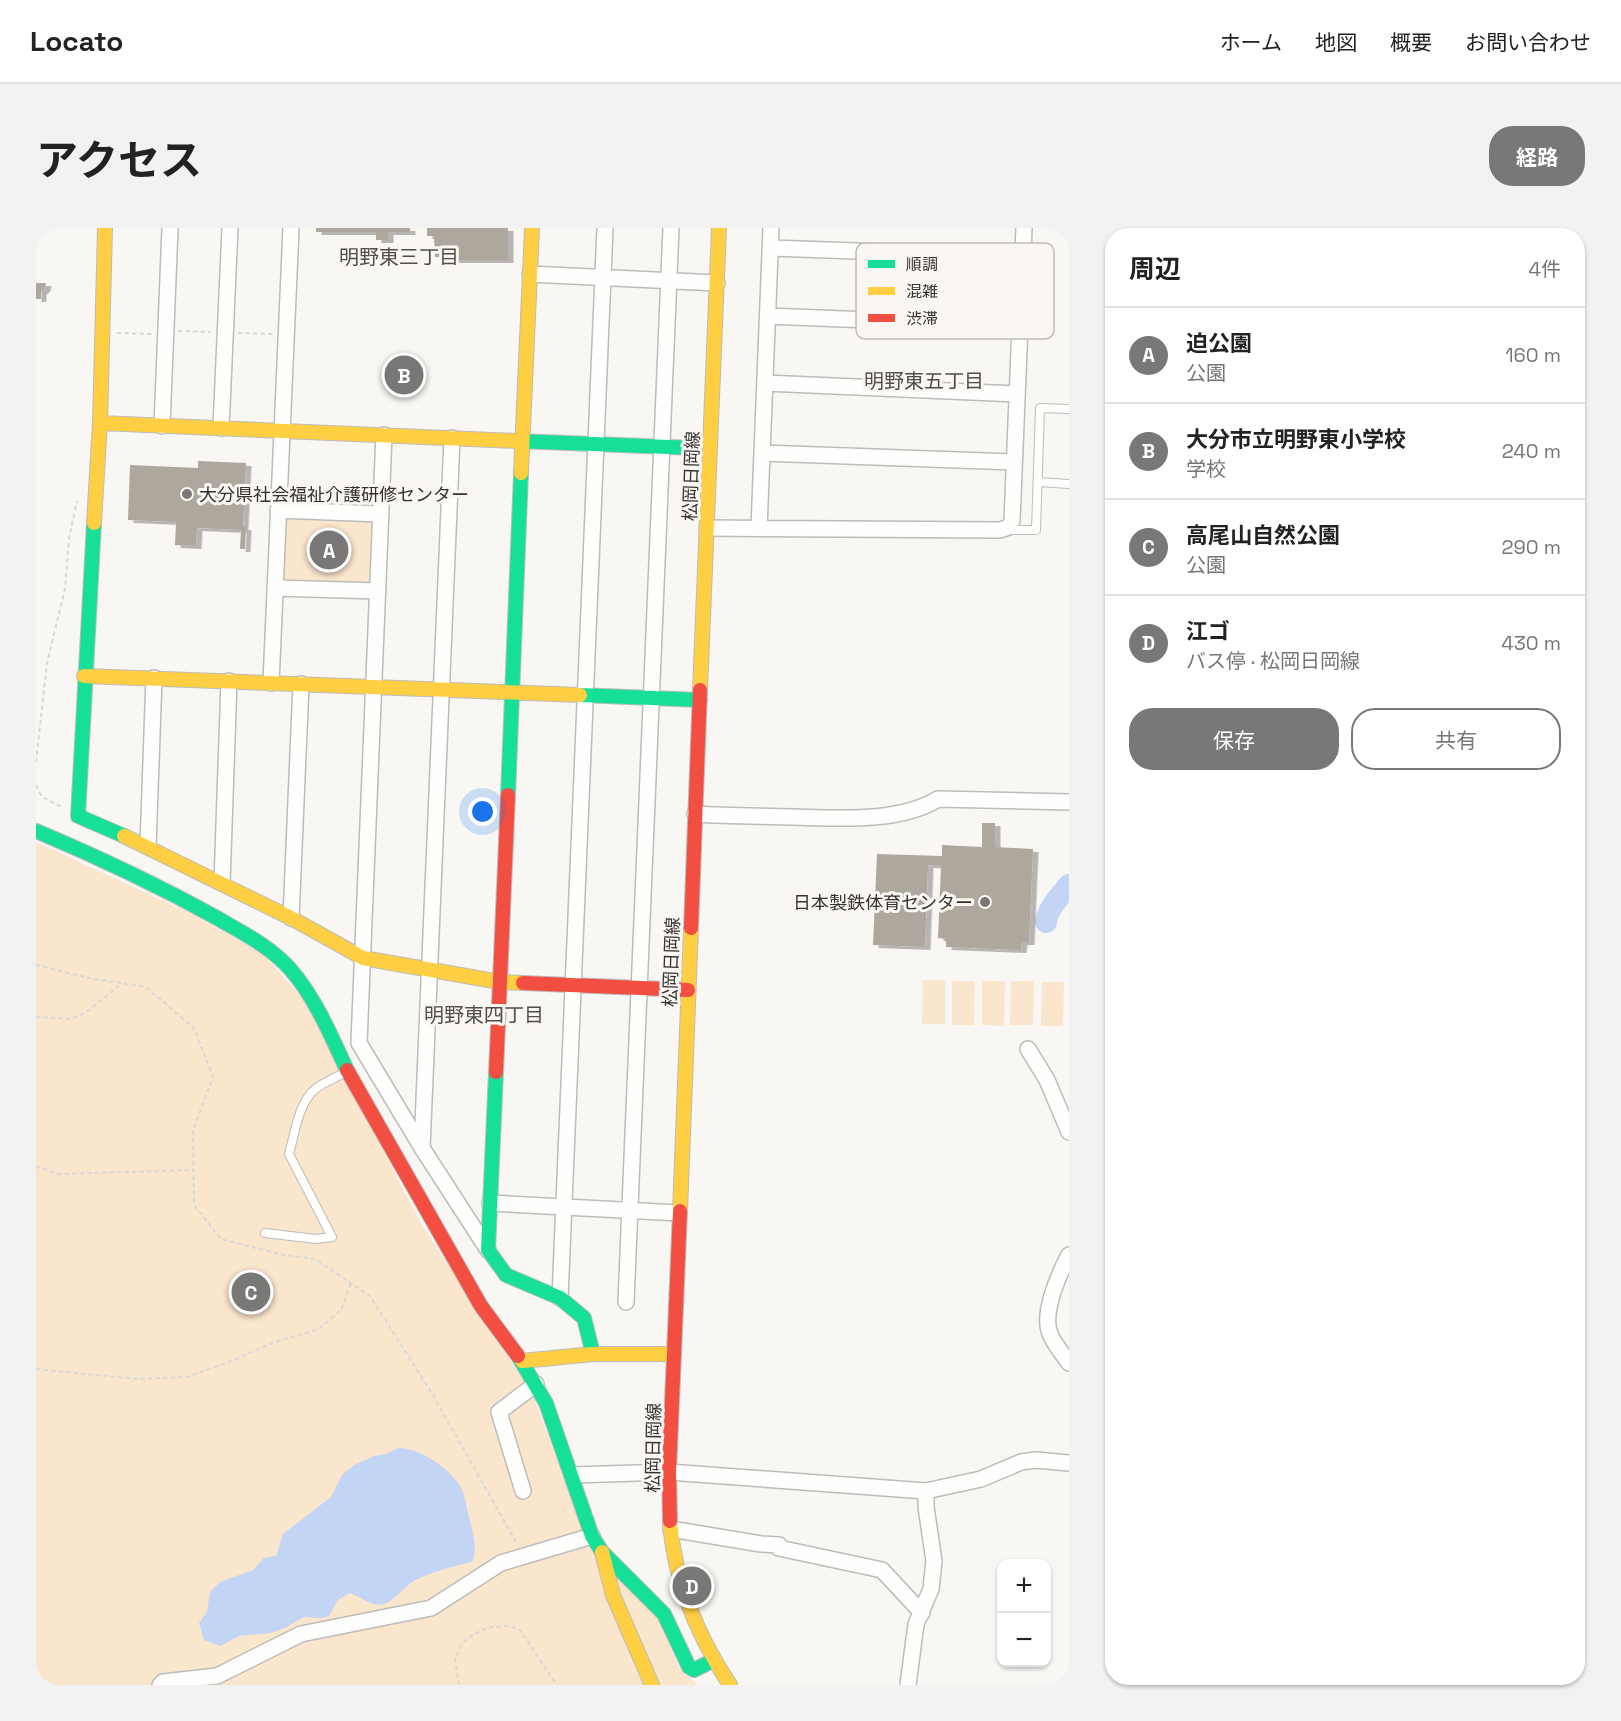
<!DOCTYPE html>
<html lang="ja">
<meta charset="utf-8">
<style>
:root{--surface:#fff;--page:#f2f2f2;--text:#222;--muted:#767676;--line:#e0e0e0;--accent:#797876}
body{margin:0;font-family:"Space Grotesk","Noto Sans JP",sans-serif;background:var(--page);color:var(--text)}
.controls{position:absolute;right:18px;bottom:18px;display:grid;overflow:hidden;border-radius:12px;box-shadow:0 2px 4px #0004}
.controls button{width:54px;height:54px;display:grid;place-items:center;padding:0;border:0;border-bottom:2px solid var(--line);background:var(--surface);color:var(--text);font:30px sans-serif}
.you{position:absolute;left:447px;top:584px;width:21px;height:21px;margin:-15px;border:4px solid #fff;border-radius:50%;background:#1a73e8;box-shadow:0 0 0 9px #1a73e833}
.badge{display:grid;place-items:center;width:39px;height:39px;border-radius:50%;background:var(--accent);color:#fff;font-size:20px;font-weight:700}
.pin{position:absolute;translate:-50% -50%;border:3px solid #fff;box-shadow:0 2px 6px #0006}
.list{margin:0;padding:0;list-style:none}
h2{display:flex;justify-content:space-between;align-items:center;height:78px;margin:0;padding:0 24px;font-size:26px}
h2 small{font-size:20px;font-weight:400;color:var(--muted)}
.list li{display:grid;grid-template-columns:39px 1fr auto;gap:18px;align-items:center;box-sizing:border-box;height:96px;padding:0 24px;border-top:2px solid var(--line)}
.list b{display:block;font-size:22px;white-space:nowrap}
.list p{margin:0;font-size:20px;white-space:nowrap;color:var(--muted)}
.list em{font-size:20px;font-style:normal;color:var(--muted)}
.actions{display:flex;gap:12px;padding:18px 24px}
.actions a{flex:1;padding:14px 0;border:2px solid var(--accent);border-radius:24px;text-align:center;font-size:21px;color:var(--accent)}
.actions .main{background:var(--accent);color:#fff}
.map{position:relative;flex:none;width:1033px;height:1457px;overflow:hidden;border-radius:24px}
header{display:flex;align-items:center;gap:36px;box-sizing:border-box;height:84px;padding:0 30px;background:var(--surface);border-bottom:2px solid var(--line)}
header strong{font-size:28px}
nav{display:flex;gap:33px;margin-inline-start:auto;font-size:21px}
.intro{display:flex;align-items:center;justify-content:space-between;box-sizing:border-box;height:144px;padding:0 36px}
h1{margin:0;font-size:42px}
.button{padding:15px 27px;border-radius:24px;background:var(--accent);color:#fff;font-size:21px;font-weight:700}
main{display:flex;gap:36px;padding:0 36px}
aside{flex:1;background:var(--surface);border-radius:24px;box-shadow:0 2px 4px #0004}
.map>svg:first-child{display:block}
</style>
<header>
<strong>Locato</strong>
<nav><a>ホーム</a><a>地図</a><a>概要</a><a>お問い合わせ</a></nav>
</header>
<div class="intro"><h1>アクセス</h1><a class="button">経路</a></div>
<main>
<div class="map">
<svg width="1033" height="1457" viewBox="0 0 1033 1457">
<defs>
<filter id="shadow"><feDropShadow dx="5.5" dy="3" stdDeviation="0" flood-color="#0004"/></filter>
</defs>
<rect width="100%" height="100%" fill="#f9f7f4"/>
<!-- green -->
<path fill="#fae5cd" d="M254 287 340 293 338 353 333 359 250 356 246 351 249 292Z
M0 614 156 686 226 725 271 775 384 994 497 1167 546 1300 624 1392 642 1438 661 1457H0Z
M887 752H909V796H886Z
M916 753H939L938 797H916Z
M946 753H969L968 798 946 797Z
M975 753H998L997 797H974Z
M1006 754H1028L1027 798H1005Z"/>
<!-- water -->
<path fill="#c3d5f4" d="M362 1220C384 1220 416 1241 426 1262 430 1271 431 1283 434 1293 437 1307 442 1321 436 1334 417 1338 395 1344 378 1353 367 1359 360 1372 348 1376 334 1379 325 1368 313 1365L302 1372 293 1388 286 1390 268 1389 249 1400 234 1405 203 1408 184 1418 168 1412 163 1395 171 1384 174 1364 184 1354 217 1342 228 1330 240 1328 247 1306 295 1269 306 1247 318 1237 338 1228 350 1226Z"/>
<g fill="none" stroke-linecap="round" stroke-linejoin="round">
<!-- river -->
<path stroke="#c3d5f4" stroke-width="22" d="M1010 694C1012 680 1024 668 1033 657"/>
</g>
<!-- building -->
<path fill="#aea79d" filter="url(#shadow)" d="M280 0H374V4H352V12H340V4H280Z
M391 0H472V32H407V29H399L398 8H391Z
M0 55H10L9 60 5 64V71H0Z
M162 233 210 235 207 299H210L209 321H204L205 302 161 300 160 318 139 317 140 294 92 292 94 237 162 240Z
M946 595H959V619L997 621 993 714H986L985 722 910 719V711L902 710 905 638 892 637 889 719 837 717 841 626 906 628V617L946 619Z"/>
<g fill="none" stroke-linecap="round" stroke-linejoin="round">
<!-- lane casing -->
<g stroke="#bdbcba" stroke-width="10">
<path id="lane" d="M1002 254 1033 256
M970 302H1000L1004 180 1033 181
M229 1005 280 1011 296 1009 253 926C259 905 262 876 279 861 288 854 301 849 312 843"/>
</g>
<!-- street casing -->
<g stroke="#bdbcba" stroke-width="18">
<path id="street" d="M735 20 986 29
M494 46 681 55
M732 88 984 98
M729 155 981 166
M126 198 134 0
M185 200 194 0
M348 207 323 815 386 920 452 1022
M726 225 978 234
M242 282 345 286
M671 300 964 302 973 299 976 293 988 0
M723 300 735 0
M239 360 342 363
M235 455 255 0
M659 586C692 588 724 588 757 589 802 590 863 595 902 571L1033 574
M112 618 118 450
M186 655 193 453
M255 690 265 456
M992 821 1011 852 1033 904
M386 920 416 210
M454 975 643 985
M1033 1027C1023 1046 1007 1082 1013 1103 1016 1114 1027 1126 1033 1135
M524 1070 569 0
M590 1074 635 0
M536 1247 633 1244 890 1263 945 1251 985 1234 1000 1232 1033 1235
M487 1263 463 1184 500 1156
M635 1301 725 1316 743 1317V1320L846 1342 886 1385
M124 1457 127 1454 181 1448 265 1406 395 1380 465 1335 556 1308
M872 1457 880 1396 895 1361 898 1333 890 1279V1263"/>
</g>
<!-- fast casing -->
<g stroke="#bdbcba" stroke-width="16">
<path id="fast" d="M481 213 659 220
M58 295 42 588 88 608
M544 467 664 472
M472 567 485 245
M0 603C62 629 123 658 181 690 207 705 235 719 255 742 280 771 295 808 311 842
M460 844 452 1022 470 1047 524 1070 548 1090 557 1126
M482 1128 510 1175 556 1308 566 1324 628 1386 653 1439 658 1442 678 1432"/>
</g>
<!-- slow casing -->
<g stroke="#bdbcba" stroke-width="16">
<path id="slow" d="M64 195 481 213
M485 245 496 0
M58 295 64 195 69 0
M48 448 544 467
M664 462 683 0
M88 608 255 690 327 730 464 754 487 755
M644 983 655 700
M486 1133 557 1126H638
M634 1293C638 1353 661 1407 694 1457
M566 1324 577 1367 616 1457"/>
</g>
<!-- jam casing -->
<g stroke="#bdbcba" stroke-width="16">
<path id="jam" d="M655 700 664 462
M487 755 652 762
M311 842 445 1078 482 1128
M460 844 472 567
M634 1293 633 1244 644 983"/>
</g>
<!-- path -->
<path stroke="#d8d8d7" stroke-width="2" stroke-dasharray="4.5 3" stroke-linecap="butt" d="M142 103 175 104
M81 105 117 106
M202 105 238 106
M0 534 11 435 29 361 33 310 41 273
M0 557 6 569 26 579
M0 737 53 750 110 759 158 800 177 849 157 902 158 977 185 1011 243 1026 279 1031 334 1068 397 1167 480 1314
M0 789 36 791 52 783 85 756
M0 938 22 946 158 942
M0 1141 101 1151 151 1149 198 1132 236 1115 283 1101 305 1082 315 1055
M423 1457 419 1432 425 1417 435 1408 453 1399 474 1398 484 1402 521 1457"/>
<!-- lane -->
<use href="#lane" stroke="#fefefd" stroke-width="8"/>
<!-- street -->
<use href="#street" stroke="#fefefd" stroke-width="15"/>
<!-- fast -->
<use href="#fast" stroke="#16e098" stroke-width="14"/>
<!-- slow -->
<use href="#slow" stroke="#ffcf43" stroke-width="14"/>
<!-- jam -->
<use href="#jam" stroke="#f24e42" stroke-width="14"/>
</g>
<!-- markers -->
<g fill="#797876" stroke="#faf7f3" stroke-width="2">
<circle cx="151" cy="266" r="6"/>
<circle cx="949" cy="674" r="6"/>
</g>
<g text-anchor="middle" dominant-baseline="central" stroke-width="6" stroke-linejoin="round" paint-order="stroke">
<!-- street labels -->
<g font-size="18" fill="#343332" stroke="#faf7f3">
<text transform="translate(655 248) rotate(-88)">松岡日岡線</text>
<text transform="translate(635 734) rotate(-88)">松岡日岡線</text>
<text transform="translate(617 1220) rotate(-89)">松岡日岡線</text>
</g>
<!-- poi labels -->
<g font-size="18" fill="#343332" stroke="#faf7f3" text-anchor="start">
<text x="163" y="266">大分県社会福祉介護研修センター</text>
<text x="937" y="674" text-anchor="end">日本製鉄体育センター</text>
</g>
<!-- neighbourhood labels -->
<g font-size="20" fill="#504d4a" stroke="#faf7f3">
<text x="363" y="29">明野東三丁目</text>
<text x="888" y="153">明野東五丁目</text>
<text x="448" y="787">明野東四丁目</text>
</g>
</g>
<!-- legend -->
<rect x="820" y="15" width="198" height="96" rx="9" fill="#faf7f3" stroke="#bfbcb9" stroke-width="1.5"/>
<rect x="832" y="32" width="27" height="8" fill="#16e098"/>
<rect x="832" y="59" width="27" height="8" fill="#ffcf43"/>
<rect x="832" y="86" width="27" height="8" fill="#f24e42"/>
<g font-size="16" fill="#343332">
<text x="870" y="42">順調</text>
<text x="870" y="69">混雑</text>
<text x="870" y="96">渋滞</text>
</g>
</svg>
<div class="controls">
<button>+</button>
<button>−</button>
</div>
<div class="you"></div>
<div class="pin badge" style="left:293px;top:322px">A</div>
<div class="pin badge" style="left:368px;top:147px">B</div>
<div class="pin badge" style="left:215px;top:1064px">C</div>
<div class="pin badge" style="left:656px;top:1358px">D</div>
</div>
<aside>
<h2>周辺<small>4件</small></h2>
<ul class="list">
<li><span class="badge">A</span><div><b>迫公園</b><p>公園</p></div><em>160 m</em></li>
<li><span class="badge">B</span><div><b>大分市立明野東小学校</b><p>学校</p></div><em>240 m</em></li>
<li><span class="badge">C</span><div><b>高尾山自然公園</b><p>公園</p></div><em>290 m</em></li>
<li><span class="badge">D</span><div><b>江ゴ</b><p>バス停 · 松岡日岡線</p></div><em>430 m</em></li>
</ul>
<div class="actions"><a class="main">保存</a><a>共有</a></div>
</aside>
</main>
